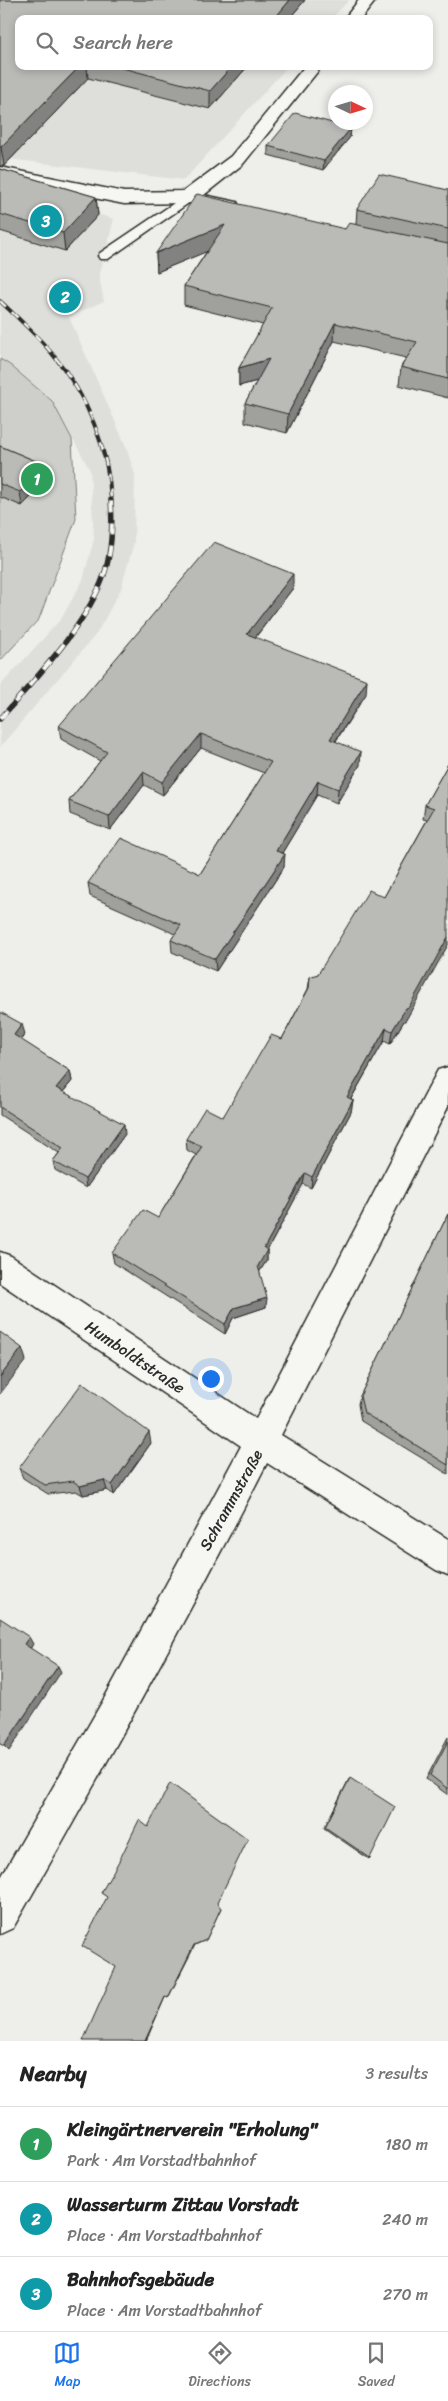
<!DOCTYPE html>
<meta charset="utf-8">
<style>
:root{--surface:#fff;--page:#f2f2f2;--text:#222;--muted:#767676;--line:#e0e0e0;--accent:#1a73e8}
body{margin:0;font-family:Sriracha,sans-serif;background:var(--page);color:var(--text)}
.compass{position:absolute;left:328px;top:85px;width:45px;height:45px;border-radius:50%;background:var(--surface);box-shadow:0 2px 8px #0003;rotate:94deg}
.you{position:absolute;left:210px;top:1378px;width:18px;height:18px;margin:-12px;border:4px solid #fff;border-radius:50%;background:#1a73e8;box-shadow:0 0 0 8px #1a73e833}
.badge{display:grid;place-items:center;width:32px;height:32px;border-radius:50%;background:var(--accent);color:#fff;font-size:16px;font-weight:700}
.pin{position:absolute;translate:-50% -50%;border:2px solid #fff;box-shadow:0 1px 5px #0006}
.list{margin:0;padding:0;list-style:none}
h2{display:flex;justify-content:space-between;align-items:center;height:65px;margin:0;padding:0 20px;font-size:21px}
h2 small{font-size:16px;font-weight:400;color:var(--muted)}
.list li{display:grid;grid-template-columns:32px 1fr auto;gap:15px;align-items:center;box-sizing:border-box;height:75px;padding:0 20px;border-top:1px solid var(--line)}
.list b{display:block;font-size:19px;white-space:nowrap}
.list p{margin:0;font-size:16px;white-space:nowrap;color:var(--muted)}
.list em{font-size:16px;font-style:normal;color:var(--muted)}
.icon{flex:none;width:28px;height:28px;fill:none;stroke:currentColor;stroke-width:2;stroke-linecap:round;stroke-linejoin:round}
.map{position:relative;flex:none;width:448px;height:2041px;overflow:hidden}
.search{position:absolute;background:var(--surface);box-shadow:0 2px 8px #0003;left:15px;right:15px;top:15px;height:55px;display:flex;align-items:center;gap:12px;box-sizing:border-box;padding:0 18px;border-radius:10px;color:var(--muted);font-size:19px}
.sheet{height:290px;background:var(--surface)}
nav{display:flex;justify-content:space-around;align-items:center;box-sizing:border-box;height:70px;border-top:1px solid var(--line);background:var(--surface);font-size:14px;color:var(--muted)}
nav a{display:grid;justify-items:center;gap:2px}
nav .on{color:var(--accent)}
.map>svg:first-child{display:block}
</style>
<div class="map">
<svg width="448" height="2041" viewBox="0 0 448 2041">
<rect width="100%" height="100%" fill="#eeeeea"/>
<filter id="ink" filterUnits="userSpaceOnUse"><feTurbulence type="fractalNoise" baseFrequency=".02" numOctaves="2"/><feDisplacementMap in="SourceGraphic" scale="10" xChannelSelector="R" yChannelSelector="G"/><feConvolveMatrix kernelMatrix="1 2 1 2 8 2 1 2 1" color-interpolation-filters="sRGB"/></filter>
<g filter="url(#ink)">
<!-- built -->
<path fill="#dededb" d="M0 0H349L331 19H19V66H288L184 180 0 158Z
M0 186 114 219 99 277 104 301 69 317 125 444 135 474 134 542 121 589 97 633 0 747V686L61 619 83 580 94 539 90 470 52 401 10 365 0 359Z"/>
<!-- green -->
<path fill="#cececa" stroke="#7c7c7a" d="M0 359 10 365 52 401 72 439 76 519 39 619 0 661Z"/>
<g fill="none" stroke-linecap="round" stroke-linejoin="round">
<!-- lane casing -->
<g stroke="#2b2b2b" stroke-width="3">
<path id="lane" d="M189 193 193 194 195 197 193 200 108 259H100L98 256 100 253Z"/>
</g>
<!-- street casing -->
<g stroke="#2b2b2b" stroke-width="3">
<path id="street" d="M359 0H376L361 19H344Z
M305 66H322L243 164 204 195 237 202 239 206 237 210 230 212 189 203 124 204 0 179V167L124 192 184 191 231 156Z"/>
</g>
<!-- secondary casing -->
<g stroke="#2b2b2b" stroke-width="3">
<path id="secondary" d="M448 1067V1107L281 1435 448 1539V1575L436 1570 267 1463C186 1620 101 1775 13 1928L0 1934V1879L105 1697 241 1446 0 1283V1252L11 1256 256 1419 438 1070Z"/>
</g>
<!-- lane -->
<use href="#lane" fill="#f6f6f2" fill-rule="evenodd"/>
<!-- street -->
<use href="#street" fill="#f6f6f2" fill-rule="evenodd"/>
<!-- secondary -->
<use href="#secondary" fill="#f6f6f2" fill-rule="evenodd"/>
<!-- rail-far1 casing -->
<g stroke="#2b2b2b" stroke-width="4">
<path id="rail-far1" d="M0 301C19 319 38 336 54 356 87 395 109 450 111 501"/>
</g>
<!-- rail casing -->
<g stroke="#2b2b2b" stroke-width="5.5">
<path id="rail" d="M0 719C34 680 81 631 101 583 112 557 113 528 111 500"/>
</g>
<!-- rail-far1 -->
<use href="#rail-far1" stroke="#f6f6f2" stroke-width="2.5" stroke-dasharray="8" stroke-linecap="butt"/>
<!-- rail -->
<use href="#rail" stroke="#f6f6f2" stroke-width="4" stroke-dasharray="11" stroke-linecap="butt"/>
</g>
<!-- wall -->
<path fill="#a0a09d" stroke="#2b2b2b" d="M0 0H305L289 19H19V66H248L210 109 88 78 4 166H0Z
M351 128 350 137 323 170 268 155V146Z
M0 169 96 197 98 215 65 251 0 231Z
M448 190V398L399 385 401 367 406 358 334 341 287 433 245 422V403L257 381 239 386V368L263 325 184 305V286L207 251 157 272 156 253 345 229 356 224 357 209Z
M0 446 45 465 47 480 22 506 0 497Z
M293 588 255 638 366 694 336 741 360 765 337 803 317 795 282 853 284 867 216 971 172 952 171 940 175 934 90 896 88 883 200 874 264 773 201 748 163 795 144 785 110 830 70 814 69 801 100 761 61 739 59 726Z
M448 764 406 1020 404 1021 390 1044 384 1041 351 1099 353 1100 351 1112 311 1188 303 1184 267 1251V1260L259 1272 266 1307 233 1318 225 1334 114 1263 112 1253 158 1218 196 1155 187 1150 186 1139 223 1117 282 1039 308 989 310 977 318 974 384 897 427 820 423 819 425 805Z
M0 1012 25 1034 21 1040 70 1071 72 1081 63 1092 125 1134 86 1188 55 1170 53 1161 59 1153 0 1115Z
M448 1214V1474L361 1421 358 1404 360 1396Z
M151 1443 114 1495 107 1490 83 1495 76 1491 48 1494 23 1478 19 1468Z
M448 1737V1795L426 1779Z
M349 1779 370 1858 369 1859 324 1828Z"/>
<!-- shaded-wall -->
<path fill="#828280" stroke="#2b2b2b" d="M290 0H305L289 19H274Z
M80 66H87L88 78 4 166 1 147Z
M232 66H248L210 109V91Z
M351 128 350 137 323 170 324 161Z
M96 197 98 215 65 251 63 233Z
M225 225V244L157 272 156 253Z
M335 323 334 341 287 433 288 414Z
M269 359 268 378 239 386V368Z
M45 465 47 480 22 506 20 492Z
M293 574V588L247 648V634Z
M367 680 366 694 328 752 330 739Z
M201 734V748L163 795 162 782Z
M361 752 360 765 337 803 338 789Z
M143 772 144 785 110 830 109 817Z
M318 781 317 795 276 863V851Z
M285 854 284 867 216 971 215 959Z
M448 937V945L406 1020 404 1021 390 1044 392 1031Z
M22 1024 25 1034 16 1045 14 1035Z
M386 1028 384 1041 345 1109 347 1097Z
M70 1071 72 1081 58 1098 56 1088Z
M353 1100 351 1112 311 1188 312 1177Z
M124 1124 125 1134 86 1188 85 1179Z
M305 1173 303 1184 267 1251V1260L257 1276 258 1266 264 1248Z
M267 1298 266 1307 233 1318 225 1334V1324L234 1308Z
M22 1348 26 1360 0 1394V1377Z
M149 1432 151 1443 114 1495 112 1485Z
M104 1480 107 1490 83 1495 80 1486Z
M29 1637 33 1644 29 1651 24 1644Z
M58 1666 61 1672 9 1751 4 1746Z
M221 1908 206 1940 195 1945 168 1998 194 1945Z
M166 1995 146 2041H145L165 1997Z"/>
<!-- building -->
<path fill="#babab7" stroke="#2b2b2b" d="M0 0H290L274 19H19V66H80L1 147H0Z
M115 66H232L210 91Z
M295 113 351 128 324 161 268 146Z
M0 169 96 197 63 233 0 214Z
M379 174 448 190V229L357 209Z
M197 194 345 229 349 223 448 244V379L401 367 417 342 335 323 288 414 245 403 269 359 239 368 272 308 184 286 225 225 156 253Z
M0 446 45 465 20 492 0 484Z
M214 542 293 574 247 634 367 680 330 739 361 752 338 789 318 781 276 851 285 854 215 959 171 940 181 925 88 883 121 838 200 874 271 762 201 734 162 782 143 772 109 817 69 801 107 752 59 726Z
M448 764V937L409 1007 406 1008 392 1031 386 1028 347 1097 353 1100 312 1177 305 1173 264 1248 267 1250 258 1266 267 1298 234 1308 225 1324 112 1253 143 1210 158 1218 202 1146 186 1139 205 1108 223 1117 271 1035 282 1039 309 988 310 977 318 974 369 890 384 897 434 808 425 805Z
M0 1012 22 1024 14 1035 70 1071 56 1088 124 1124 85 1179 53 1161 63 1148 0 1107Z
M448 1214V1465L364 1413 360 1396Z
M0 1332 22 1348 0 1377Z
M82 1383 149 1432 112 1485 104 1480 80 1486 73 1481 45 1485 19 1468Z
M0 1618 29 1637 24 1644 58 1666 4 1746 0 1744Z
M448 1741V1789L430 1775Z
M350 1778 395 1807 370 1858 325 1827Z
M170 1783 248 1839 217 1903 221 1908 206 1940 194 1945 168 1998 165 1997 145 2041H83L116 1967 82 1946 107 1897 101 1893 119 1861 139 1820 148 1827Z"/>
</g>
<g text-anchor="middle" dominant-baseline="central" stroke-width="4" stroke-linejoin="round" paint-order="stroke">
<!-- street labels -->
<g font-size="16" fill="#2b2b2b" stroke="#f6f6f2">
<text transform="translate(135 1357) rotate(34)">Humboldtstraße</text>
<text transform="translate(231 1500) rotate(-61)">Schrammstraße</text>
</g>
</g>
</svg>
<svg class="compass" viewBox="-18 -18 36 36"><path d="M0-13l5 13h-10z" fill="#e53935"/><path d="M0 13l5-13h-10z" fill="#767676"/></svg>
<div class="you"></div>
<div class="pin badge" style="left:37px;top:479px;background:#2e9e5b">1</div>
<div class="pin badge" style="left:65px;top:297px;background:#0f9aa8">2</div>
<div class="pin badge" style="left:46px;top:221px;background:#0f9aa8">3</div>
<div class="search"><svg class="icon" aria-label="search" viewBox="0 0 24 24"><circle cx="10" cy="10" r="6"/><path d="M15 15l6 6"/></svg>Search here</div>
</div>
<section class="sheet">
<h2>Nearby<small>3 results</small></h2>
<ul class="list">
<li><span class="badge" style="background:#2e9e5b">1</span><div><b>Kleingärtnerverein &quot;Erholung&quot;</b><p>Park · Am Vorstadtbahnhof</p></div><em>180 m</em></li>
<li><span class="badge" style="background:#0f9aa8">2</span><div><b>Wasserturm Zittau Vorstadt</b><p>Place · Am Vorstadtbahnhof</p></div><em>240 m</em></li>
<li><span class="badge" style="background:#0f9aa8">3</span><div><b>Bahnhofsgebäude</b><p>Place · Am Vorstadtbahnhof</p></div><em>270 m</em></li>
</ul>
</section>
<nav>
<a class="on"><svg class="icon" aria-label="map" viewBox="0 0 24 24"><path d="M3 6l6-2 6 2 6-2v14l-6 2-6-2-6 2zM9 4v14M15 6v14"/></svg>Map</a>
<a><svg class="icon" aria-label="directions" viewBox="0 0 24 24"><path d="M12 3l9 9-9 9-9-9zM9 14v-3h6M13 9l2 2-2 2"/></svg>Directions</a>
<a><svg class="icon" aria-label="saved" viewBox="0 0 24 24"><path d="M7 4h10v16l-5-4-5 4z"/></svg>Saved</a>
</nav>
